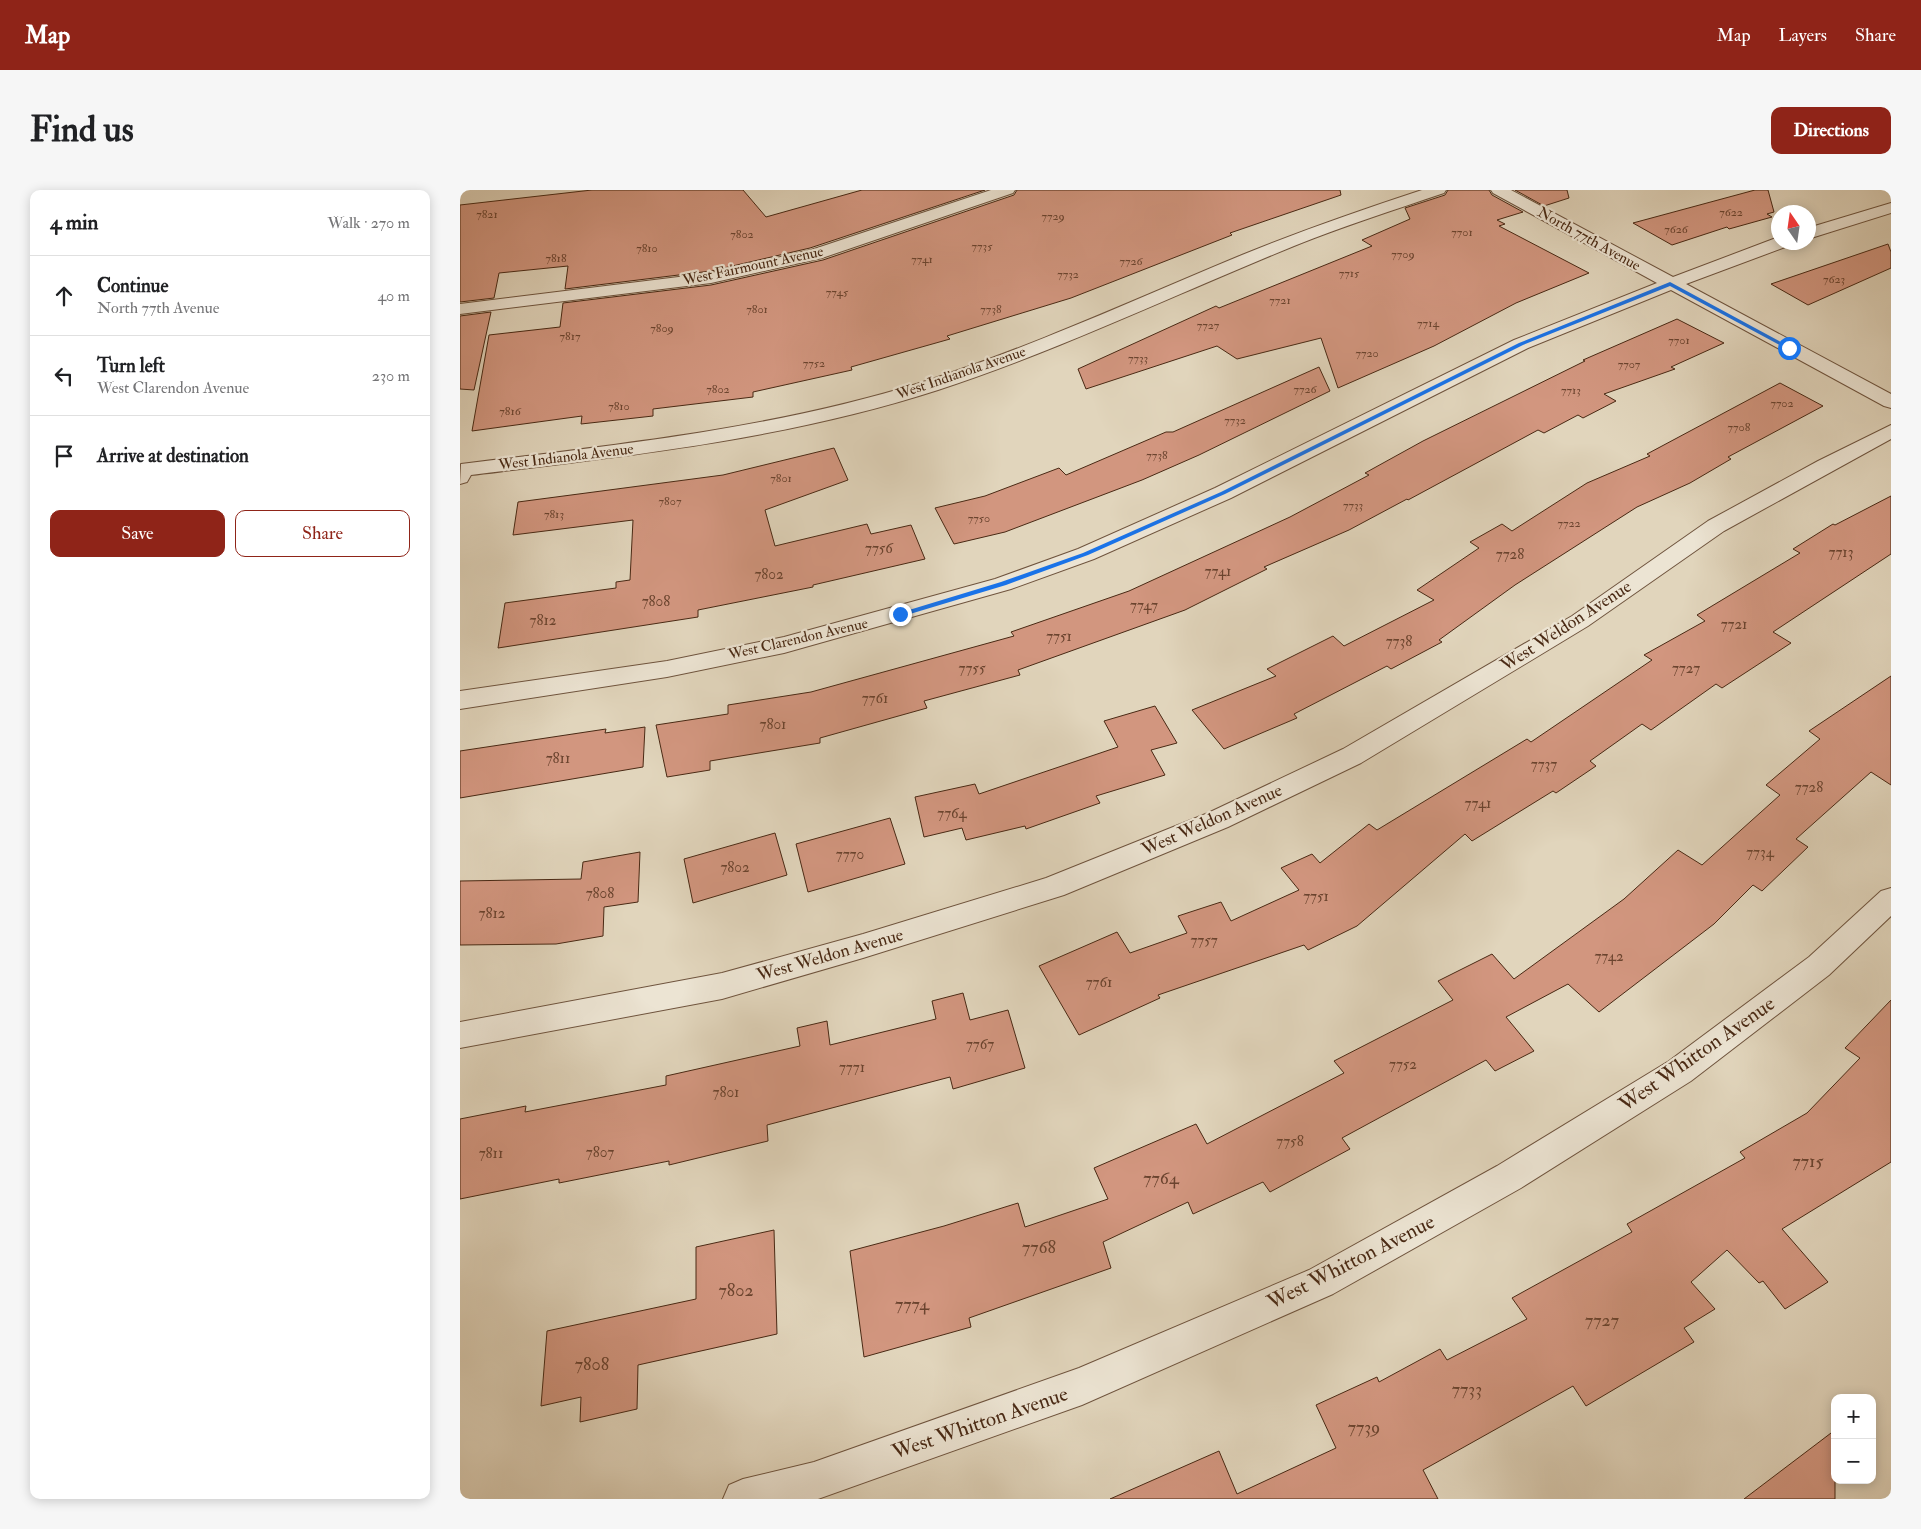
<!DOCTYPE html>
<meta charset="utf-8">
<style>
:root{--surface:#fff;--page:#f6f6f6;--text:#202124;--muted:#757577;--line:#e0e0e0;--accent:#8f2418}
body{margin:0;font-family:"IM FELL Double Pica",serif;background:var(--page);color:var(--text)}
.controls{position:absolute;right:15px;bottom:15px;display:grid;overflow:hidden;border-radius:10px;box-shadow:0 2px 12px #0003}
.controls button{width:45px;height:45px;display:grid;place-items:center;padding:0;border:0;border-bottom:1px solid var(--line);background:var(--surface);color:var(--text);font:25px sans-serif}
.compass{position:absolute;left:1311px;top:15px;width:45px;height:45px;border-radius:50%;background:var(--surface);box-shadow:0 2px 12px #0003;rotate:347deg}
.stop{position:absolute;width:15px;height:15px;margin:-11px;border:4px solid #1a73e8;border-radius:50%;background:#fff}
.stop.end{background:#1a73e8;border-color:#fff;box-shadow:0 1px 5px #0008}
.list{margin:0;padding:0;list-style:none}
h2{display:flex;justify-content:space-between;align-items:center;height:65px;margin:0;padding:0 20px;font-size:21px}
h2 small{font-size:16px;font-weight:400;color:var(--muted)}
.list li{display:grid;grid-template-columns:32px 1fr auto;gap:15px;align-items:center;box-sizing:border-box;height:80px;padding:0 20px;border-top:1px solid var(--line)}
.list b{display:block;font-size:19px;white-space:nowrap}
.list p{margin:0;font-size:16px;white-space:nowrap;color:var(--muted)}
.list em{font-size:16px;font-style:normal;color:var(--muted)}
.actions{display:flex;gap:10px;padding:15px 20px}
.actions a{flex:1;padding:11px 0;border:1px solid var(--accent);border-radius:10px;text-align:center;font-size:18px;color:var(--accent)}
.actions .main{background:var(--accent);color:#fff}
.icon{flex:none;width:28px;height:28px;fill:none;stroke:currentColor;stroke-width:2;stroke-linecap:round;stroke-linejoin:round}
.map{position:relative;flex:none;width:1431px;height:1309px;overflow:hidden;border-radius:10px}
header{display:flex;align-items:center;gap:30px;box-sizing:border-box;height:70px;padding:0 25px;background:var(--accent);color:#fff}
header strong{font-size:24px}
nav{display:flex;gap:28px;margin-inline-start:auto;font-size:18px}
.intro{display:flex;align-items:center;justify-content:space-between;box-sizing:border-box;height:120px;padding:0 30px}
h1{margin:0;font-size:35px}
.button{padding:12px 22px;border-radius:10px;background:var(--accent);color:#fff;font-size:18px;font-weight:700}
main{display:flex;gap:30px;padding:0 30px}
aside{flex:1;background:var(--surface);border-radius:10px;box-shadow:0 2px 12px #0003}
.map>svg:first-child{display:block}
</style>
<header>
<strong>Map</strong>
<nav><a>Map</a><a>Layers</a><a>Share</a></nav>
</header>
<div class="intro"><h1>Find us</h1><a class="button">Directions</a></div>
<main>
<aside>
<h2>4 min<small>Walk · 270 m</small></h2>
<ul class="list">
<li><svg class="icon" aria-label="ahead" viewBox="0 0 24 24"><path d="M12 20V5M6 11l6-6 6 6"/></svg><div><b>Continue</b><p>North 77th Avenue</p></div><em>40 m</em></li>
<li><svg class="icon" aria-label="left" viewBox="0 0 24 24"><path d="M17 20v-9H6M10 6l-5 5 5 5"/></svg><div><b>Turn left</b><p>West Clarendon Avenue</p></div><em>230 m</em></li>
<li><svg class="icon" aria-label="arrive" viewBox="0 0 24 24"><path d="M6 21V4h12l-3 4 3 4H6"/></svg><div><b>Arrive at destination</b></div></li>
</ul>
<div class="actions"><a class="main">Save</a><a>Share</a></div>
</aside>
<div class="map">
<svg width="1431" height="1309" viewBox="0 0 1431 1309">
<rect width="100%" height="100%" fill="#e1d5bc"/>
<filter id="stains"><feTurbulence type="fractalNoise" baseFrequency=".004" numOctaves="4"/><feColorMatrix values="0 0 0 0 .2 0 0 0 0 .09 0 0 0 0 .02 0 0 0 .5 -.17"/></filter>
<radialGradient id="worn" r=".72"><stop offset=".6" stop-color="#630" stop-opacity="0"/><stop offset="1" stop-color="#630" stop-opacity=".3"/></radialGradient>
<!-- building -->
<path fill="#d2967f" stroke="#492914" d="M132 0H283L306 27 402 0H525L350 58 251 81 105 99 108 76 39 83 34 108 0 112V15Z
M557 0H880L881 5 770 43 772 45 611 108 487 146 490 149 391 177 392 180 293 202V207L193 219V226L121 234 122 226 12 241 29 145 100 137 103 113 251 95 363 70 554 5Z
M988 0H1029L1032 5 1063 22 1037 30 1045 34 1039 36 1129 83 1056 113 974 156 878 198 861 148 777 169 757 156 626 199 618 179 756 116 759 118 912 56 902 50 950 29 945 18 985 5Z
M1055 0H1107L1109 8 1084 16Z
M1295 0H1308L1314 22 1307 24 1312 27 1269 39 1267 37 1212 55 1173 33Z
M1428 54 1431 62V78L1348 115 1311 94Z
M31 122 14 200 0 199V126Z
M1217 129 1264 153 1211 177 1215 179 1144 204 1156 211 1123 228 1118 225 1084 243 1078 240 948 310 947 309 889 340 804 377 807 379 725 420 558 480 560 485 464 511 467 518 360 548V553L250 571V580L207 587 196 535 268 524V515L351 502 554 446 551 442 669 401 830 327 909 285 905 283 963 251 1125 171 1123 170Z
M859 177 870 201 739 265 682 290 545 342 494 354 475 318 525 306 599 278 606 285 706 242H713Z
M1320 193 1363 216 1268 267 1271 269 1230 293 1177 317 1055 395 979 450 982 452 931 479 927 476 834 524 837 528 764 559 732 520 816 486 807 479 873 446 884 456 974 410 957 400 1019 358 1010 352 1042 334 1052 341 1127 293 1190 266 1187 264Z
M374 258 388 290 305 320 315 356 407 334 411 344 451 335 465 369 353 395V397L238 420V427L38 458 45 413 156 398V392L170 390 173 330 53 345 58 312 263 285Z
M1431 306V364L1313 442 1331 453 1262 498 1256 494 1191 540 1182 534 1130 571 1136 576 1096 603 1093 601 1012 651 1005 644 897 736 848 760 844 755 698 805 700 808 619 845 579 776 657 742 670 763 727 743 718 726 761 712 771 731 839 700 821 678 852 664 860 673 909 634 917 640 1067 549 1071 552 1192 470 1184 465 1245 431 1237 425 1340 363 1333 359 1373 334 1375 335Z
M1431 486V595L1411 582 1336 649 1348 657 1302 701 1293 695 1254 734 1139 822 1108 794 1046 827 1074 861 1035 881 1026 870 882 948 890 959 810 1002 803 992 733 1024 728 1012 643 1052 651 1078 509 1128 511 1137 404 1167 390 1061 484 1036 558 1013 565 1037 648 1009 634 978 736 934 747 954 884 883 874 871 993 810 978 791 1032 764 1054 789 1164 709 1218 660 1242 675 1320 605 1306 595 1360 549 1349 541Z
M695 516 717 553 691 560 705 585 636 606 640 613 566 639 565 636 506 650 502 638 464 647 455 607 515 594 519 604 658 557 644 531Z
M185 537 183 577 0 608V561L146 539 145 543Z
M430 628 445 674 348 702 336 654Z
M315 643 327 685 233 713 224 669Z
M180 662 178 712 144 717 143 746 96 754 0 755V691L121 689 123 672Z
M503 803 510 830 548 820 565 878 493 899 490 887 307 935 308 951 209 975V971L99 993V989L0 1009V929L66 916 65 922 206 895V886L340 856 337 838 367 831 370 855 476 829 472 811Z
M1431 810V972L1322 1039 1368 1092 1325 1119 1303 1091 1299 1093 1267 1060 1231 1092 1255 1119 1224 1138 1234 1152 1126 1216 1113 1196 963 1280 978 1309H650L759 1261 777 1304 876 1258 856 1215 917 1187 919 1192 980 1159 987 1170 1067 1129 1052 1108 1172 1042 1167 1034 1285 968 1280 962 1347 923 1400 868 1385 858Z
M314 1040 317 1144 178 1175 177 1219 120 1232 121 1207 81 1216 87 1141 236 1109V1057Z
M1375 1240V1309H1284Z"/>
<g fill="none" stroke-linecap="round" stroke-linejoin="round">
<!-- minor casing -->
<g stroke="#6f543e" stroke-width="2">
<path id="minor" d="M531 0H555L553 3 362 68 251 93 0 124V114L251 83 351 60Z
M962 0H986L984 3C934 20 883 36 834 56 716 104 600 160 478 200 327 249 168 266 11 285L7 292 0 294 1 274C156 255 313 239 463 192 572 157 676 109 782 65 841 41 901 20 962 0Z
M1031 0H1051L1213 87 1316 48H1318V52H1330L1328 56 1226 94 1431 204V218L1424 216 1211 100 1068 158 771 308 634 369 551 399 324 463 207 487 0 519V501L207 471 324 447 535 389 618 359 755 298 1054 150 1197 93 1033 3Z
M1431 13V23L1348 49V38Z
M1431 235V249L1264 341 1128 436 901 573 768 637 604 705 403 768 262 809 0 858V832L262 783 403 744 586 688 748 623 883 559 1112 426 1248 331 1358 271Z
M1431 698V726L1369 785 1231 891 1061 998 873 1104 622 1215 358 1309H263L269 1295 283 1289 354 1272 619 1178 849 1080 1037 976 1209 871 1349 767 1421 701Z"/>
</g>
<!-- minor -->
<use href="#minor" fill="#ece4d3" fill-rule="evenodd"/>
</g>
<!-- route -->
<path fill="#1a73e8" d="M1210 92 1332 158 1327 159 1210 96 1063 155 765 304 628 365 546 395 440 427 436 424 541 392 623 363 761 302 1059 153Z"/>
<g text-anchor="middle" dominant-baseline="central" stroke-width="4.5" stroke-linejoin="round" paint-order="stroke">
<!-- far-number labels -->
<g font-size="12" fill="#6b442f">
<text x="1271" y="22">7622</text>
<text x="27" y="24">7821</text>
<text x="593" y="26">7729</text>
<text x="1216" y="39">7626</text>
<text x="1002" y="42">7701</text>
<text x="282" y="44">7802</text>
<text x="522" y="56">7735</text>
<text x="187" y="58">7810</text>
<text x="943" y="64">7709</text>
<text x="96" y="68">7818</text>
<text x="462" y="69">7741</text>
<text x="671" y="71">7726</text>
<text x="889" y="83">7715</text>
<text x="608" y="84">7732</text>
<text x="1374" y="89">7623</text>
<text x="377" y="102">7745</text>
<text x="820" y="110">7721</text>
<text x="297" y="119">7801</text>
<text x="531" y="119">7738</text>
<text x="968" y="133">7714</text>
<text x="748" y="135">7727</text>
<text x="202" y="138">7809</text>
<text x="110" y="146">7817</text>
<text x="1219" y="150">7701</text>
<text x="907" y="163">7720</text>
<text x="678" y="168">7733</text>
<text x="354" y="173">7752</text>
<text x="1169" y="174">7707</text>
<text x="258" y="199">7802</text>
<text x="845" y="199">7726</text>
<text x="1111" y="200">7713</text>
<text x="1322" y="213">7702</text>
<text x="159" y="216">7810</text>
<text x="50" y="221">7816</text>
<text x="775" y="230">7732</text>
<text x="1279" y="237">7708</text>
<text x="697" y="265">7738</text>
<text x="321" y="288">7801</text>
<text x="210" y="311">7807</text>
<text x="893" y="315">7733</text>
<text x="94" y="324">7813</text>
<text x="519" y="328">7750</text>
<text x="1109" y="333">7722</text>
</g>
<!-- far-street labels -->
<g font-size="15" fill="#492914" stroke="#ece4d3">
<text transform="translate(1129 49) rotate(29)">North 77th Avenue</text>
<text transform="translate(293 76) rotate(-12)">West Fairmount Avenue</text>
<text transform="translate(501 183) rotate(-19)">West Indianola Avenue</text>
<text transform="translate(106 267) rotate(-7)">West Indianola Avenue</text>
<text transform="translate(338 449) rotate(-13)">West Clarendon Avenue</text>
</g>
<!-- number labels -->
<g font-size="15" fill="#6b442f">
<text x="419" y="358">7756</text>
<text x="1381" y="362">7713</text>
<text x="1050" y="364">7728</text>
<text x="758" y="381">7741</text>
<text x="309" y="384">7802</text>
<text x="196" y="411">7808</text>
<text x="684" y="415">7747</text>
<text x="83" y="430">7812</text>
<text x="1274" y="434">7721</text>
<text x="599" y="446">7751</text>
<text x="939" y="451">7738</text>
<text x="512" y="478">7755</text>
<text x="1226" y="478">7727</text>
<text x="415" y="508">7761</text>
<text x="313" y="534">7801</text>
<text x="98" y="568">7811</text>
<text x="1084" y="574">7737</text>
<text x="1349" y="597">7728</text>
<text x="1018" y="613">7741</text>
<text x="492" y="623">7764</text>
<text x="1300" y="662">7734</text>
<text x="390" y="664">7770</text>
<text x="275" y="677">7802</text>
<text x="140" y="703">7808</text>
<text x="856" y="706">7751</text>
<text x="32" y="723">7812</text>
<text x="744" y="750">7757</text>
<text x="1149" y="766">7742</text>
<text x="639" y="792">7761</text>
<text x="520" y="854">7767</text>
<text x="943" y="874">7752</text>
<text x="392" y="877">7771</text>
<text x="266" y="902">7801</text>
<text x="830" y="951">7758</text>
<text x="140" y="962">7807</text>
<text x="31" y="963">7811</text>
</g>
<!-- street labels -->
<g font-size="18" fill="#492914" stroke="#ece4d3">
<text transform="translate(1106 436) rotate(-33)">West Weldon Avenue</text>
<text transform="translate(752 630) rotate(-24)">West Weldon Avenue</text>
<text transform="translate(370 765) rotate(-16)">West Weldon Avenue</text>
</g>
<!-- near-number labels -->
<g font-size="18" fill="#6b442f">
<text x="1348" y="971">7715</text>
<text x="701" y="988">7764</text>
<text x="579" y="1057">7768</text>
<text x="276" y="1100">7802</text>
<text x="452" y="1114">7774</text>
<text x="1142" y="1130">7727</text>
<text x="132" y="1174">7808</text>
<text x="1007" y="1199">7733</text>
<text x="904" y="1237">7739</text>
</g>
<!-- near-street labels -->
<g font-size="21" fill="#492914" stroke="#ece4d3">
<text transform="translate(1237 864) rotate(-35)">West Whitton Avenue</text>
<text transform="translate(891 1072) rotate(-27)">West Whitton Avenue</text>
<text transform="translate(520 1233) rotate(-19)">West Whitton Avenue</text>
</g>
</g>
<rect width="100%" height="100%" filter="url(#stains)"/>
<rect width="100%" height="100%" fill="url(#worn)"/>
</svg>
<div class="controls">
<button>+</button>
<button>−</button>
</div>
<svg class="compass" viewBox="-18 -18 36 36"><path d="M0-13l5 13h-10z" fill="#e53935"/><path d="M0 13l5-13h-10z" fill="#757577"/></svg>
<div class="stop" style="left:1329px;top:158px"></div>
<div class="stop end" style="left:440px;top:424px"></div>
</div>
</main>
